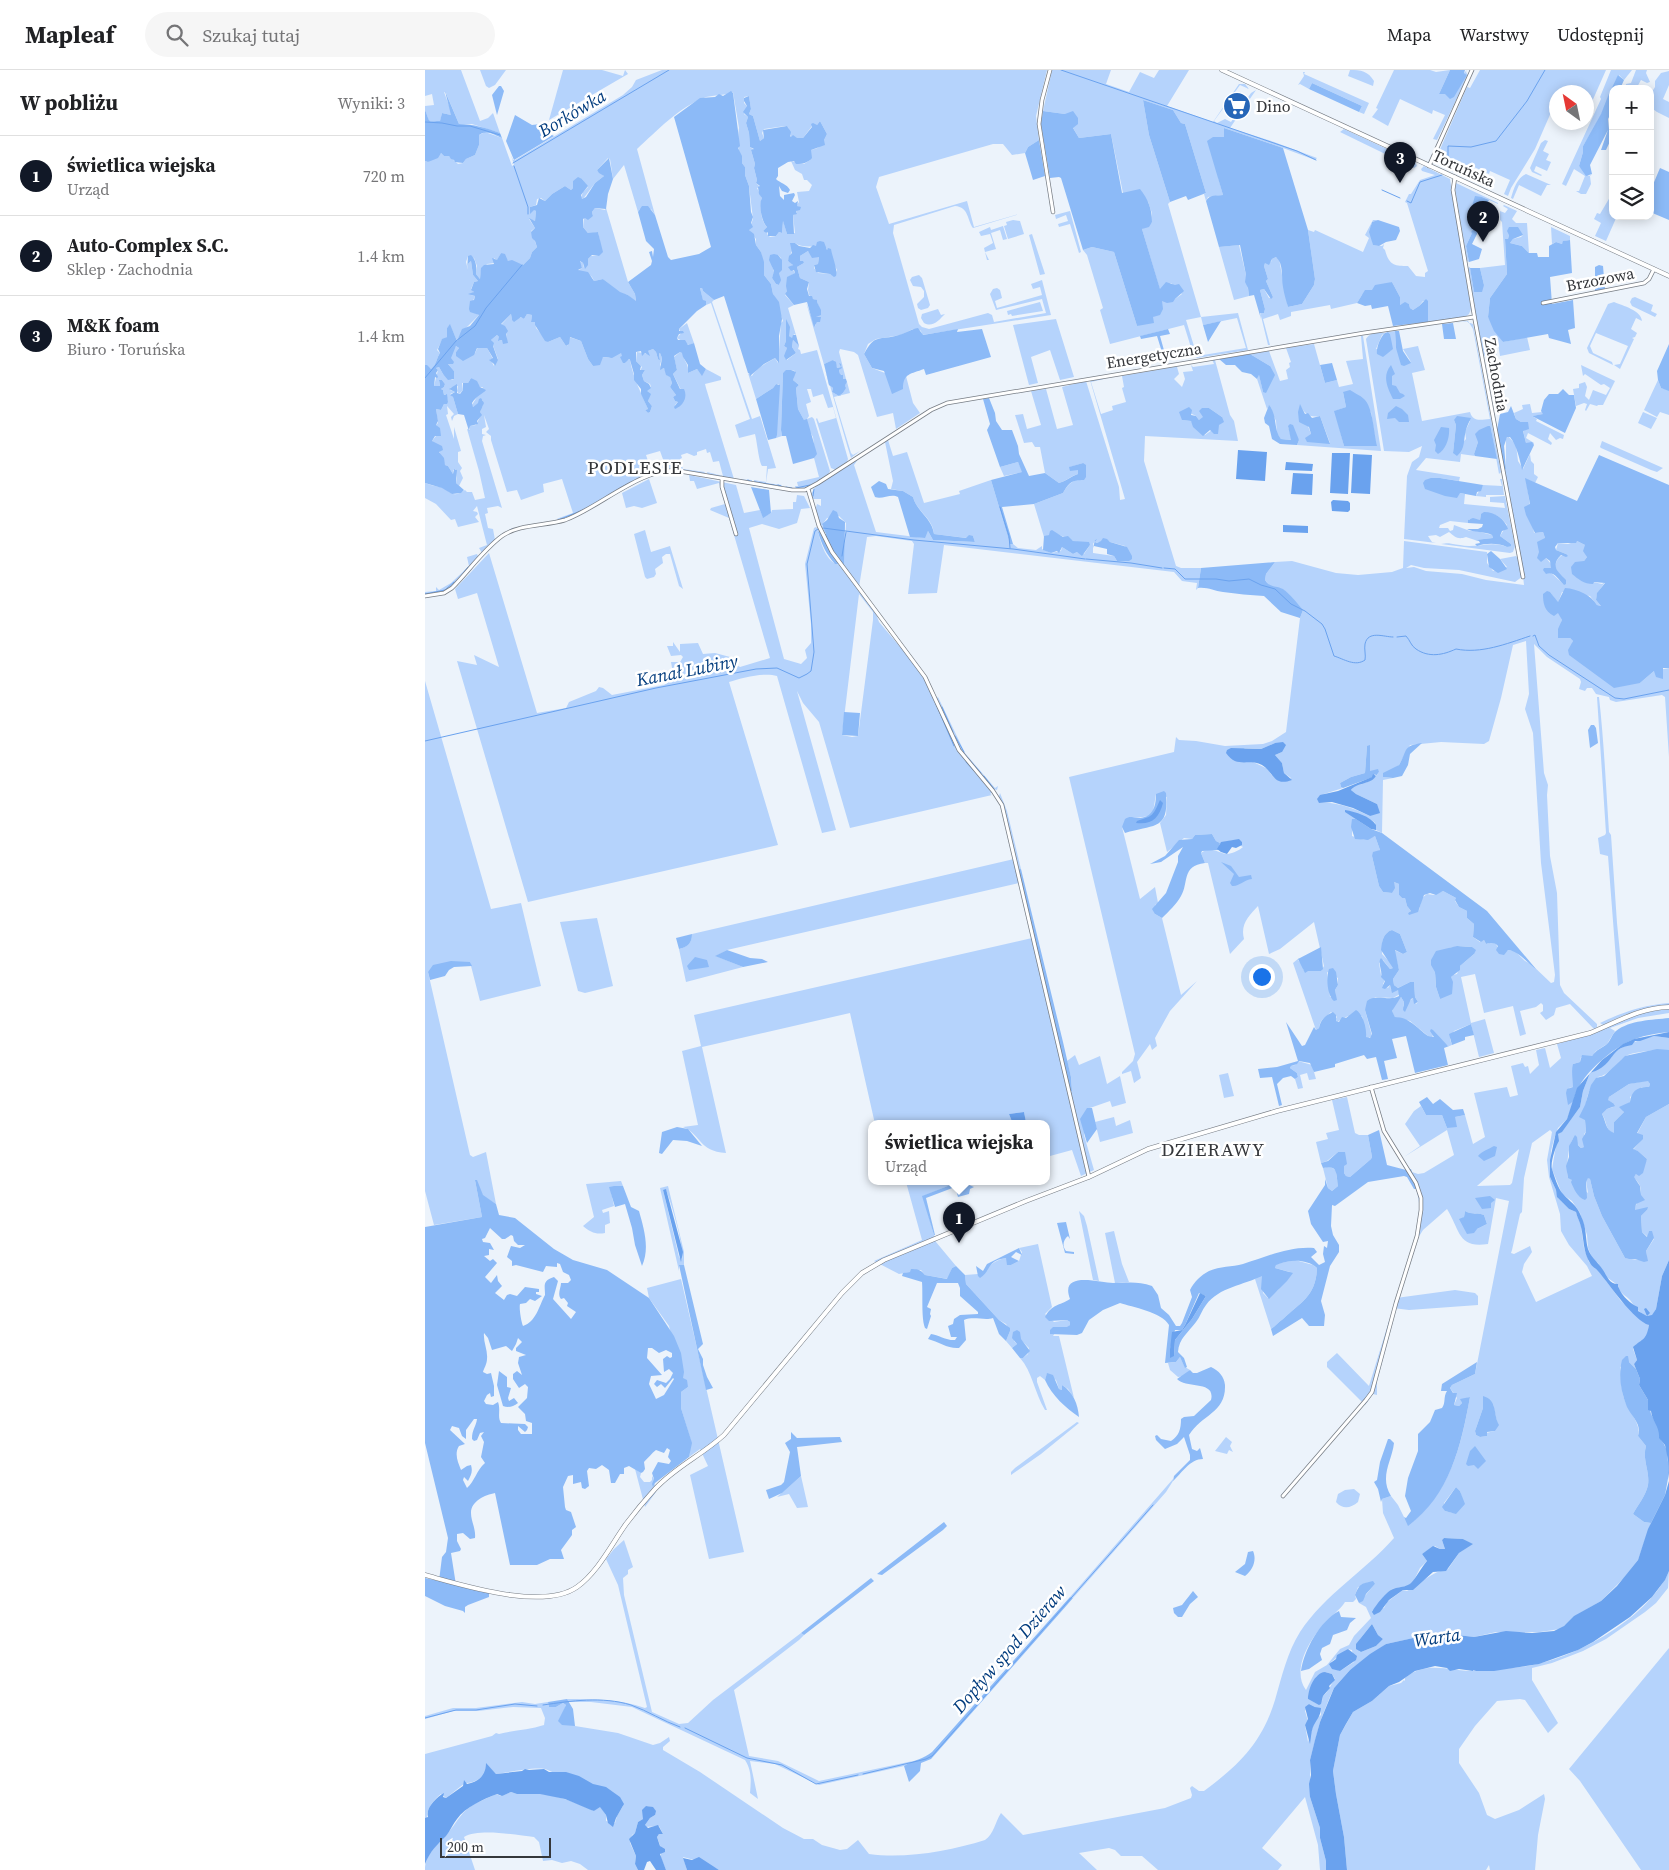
<!DOCTYPE html>
<html lang="pl">
<meta charset="utf-8">
<style>
:root{--surface:#fff;--page:#f6f6f6;--text:#202124;--muted:#757577;--line:#e0e0e0;--accent:#111827}
body{margin:0;font-family:"Source Serif 4",serif;background:var(--page);color:var(--text)}
.controls{position:absolute;right:15px;top:15px;display:grid;overflow:hidden;border-radius:10px;box-shadow:0 2px 12px #0003}
.controls button{width:45px;height:45px;display:grid;place-items:center;padding:0;border:0;border-bottom:1px solid var(--line);background:var(--surface);color:var(--text);font:25px sans-serif}
.compass{position:absolute;left:1124px;top:15px;width:45px;height:45px;border-radius:50%;background:var(--surface);box-shadow:0 2px 12px #0003;rotate:327deg}
.scale{position:absolute;left:15px;bottom:12px;width:111px;box-sizing:border-box;padding-left:5px;border:2px solid #35373b;border-top:0;font-size:14px;line-height:18px;white-space:nowrap;color:#35373b;-webkit-text-stroke:4px #fff;paint-order:stroke}
.you{position:absolute;left:836px;top:906px;width:18px;height:18px;margin:-12px;border:4px solid #fff;border-radius:50%;background:#1a73e8;box-shadow:0 0 0 8px #1a73e833}
.badge{display:grid;place-items:center;width:32px;height:32px;border-radius:50%;background:var(--accent);color:#fff;font-size:16px;font-weight:700}
.pin{position:absolute;translate:-50% -41px;filter:drop-shadow(0 1px 2px #0008)}
.pin::after{content:'';position:absolute;top:26px;width:18px;height:15px;background:inherit;clip-path:polygon(0 0,100% 0,50% 100%)}
.popup{position:absolute;left:443px;top:1050px;width:182px;height:65px;box-sizing:border-box;display:grid;place-content:center;border-radius:10px;background:var(--surface);filter:drop-shadow(0 1px 4px #0005);font-size:16px;white-space:nowrap;color:var(--muted)}
.popup b{font-size:19px;color:var(--text)}
.popup::after{content:'';position:absolute;left:50%;top:100%;margin-left:-10px;border:10px solid transparent;border-top-color:var(--surface)}
.list{margin:0;padding:0;list-style:none}
h2{display:flex;justify-content:space-between;align-items:center;height:65px;margin:0;padding:0 20px;font-size:21px}
h2 small{font-size:16px;font-weight:400;color:var(--muted)}
.list li{display:grid;grid-template-columns:32px 1fr auto;gap:15px;align-items:center;box-sizing:border-box;height:80px;padding:0 20px;border-top:1px solid var(--line)}
.list b{display:block;font-size:19px;white-space:nowrap}
.list p{margin:0;font-size:16px;white-space:nowrap;color:var(--muted)}
.list em{font-size:16px;font-style:normal;color:var(--muted)}
.icon{flex:none;width:28px;height:28px;fill:none;stroke:currentColor;stroke-width:2;stroke-linecap:round;stroke-linejoin:round}
.map{position:relative;flex:none;width:1244px;height:1800px;overflow:hidden}
header{display:flex;align-items:center;gap:30px;box-sizing:border-box;height:70px;padding:0 25px;background:var(--surface);border-bottom:1px solid var(--line)}
header strong{font-size:24px}
nav{display:flex;gap:28px;margin-inline-start:auto;font-size:18px}
.search{width:350px;height:45px;background:var(--page);display:flex;align-items:center;gap:12px;box-sizing:border-box;padding:0 18px;border-radius:28px;color:var(--muted);font-size:19px}
main{display:flex}
aside{flex:1;background:var(--surface)}
.map>svg:first-child{display:block}
</style>
<header>
<strong>Mapleaf</strong>
<div class="search"><svg class="icon" aria-label="search" viewBox="0 0 24 24"><circle cx="10" cy="10" r="6"/><path d="M15 15l6 6"/></svg>Szukaj tutaj</div>
<nav><a>Mapa</a><a>Warstwy</a><a>Udostępnij</a></nav>
</header>
<main>
<aside>
<h2>W pobliżu<small>Wyniki: 3</small></h2>
<ul class="list">
<li><span class="badge">1</span><div><b>świetlica wiejska</b><p>Urząd</p></div><em>720 m</em></li>
<li><span class="badge">2</span><div><b>Auto-Complex S.C.</b><p>Sklep · Zachodnia</p></div><em>1.4 km</em></li>
<li><span class="badge">3</span><div><b>M&amp;K foam</b><p>Biuro · Toruńska</p></div><em>1.4 km</em></li>
</ul>
</aside>
<div class="map">
<svg width="1244" height="1800" viewBox="0 0 1244 1800">
<rect width="100%" height="100%" fill="#ecf3fb"/>
<!-- green -->
<path fill="#b5d3fc" fill-rule="evenodd" d="M0 0H36L55 51 63 48 68 43 75 63 47 54H34L21 23 19 22 26 41V45L17 43 15 52 4 51 0 40V30V36L9 35 7 24 0 26Z
M55 0H81L70 15 64 18 61 16Z
M138 0H177L198 6 200 0 203 4 124 50Z
M237 0H622L611 46 614 70 603 77 600 83 587 85 578 74H568L454 107 451 117 464 154 542 131 549 157 601 142 548 158C542 150 544 137 530 136L469 155 468 163 494 254 497 257 504 259 563 243 567 245 569 252 621 243 617 229 571 240 565 224 568 219 572 218 575 220 577 228 570 231 572 238 617 225 615 217 608 219 606 214 617 210 626 245 497 265 496 261 493 259H488L476 265 451 269 443 274 439 284 447 298 478 310 481 306 488 333 495 343 471 359 468 343 452 347 433 285 429 282 415 279 414 282 421 309H418L417 304H415L414 300 417 297V295L416 297 412 298 409 290 399 294 404 315 408 318 407 322 414 326 418 323 421 317 419 315 422 312 425 323 409 327 426 383 428 385 435 381 426 388 422 375 381 232 390 256 393 248 391 247 394 237 391 230 388 229 384 225 383 220 384 212 375 208 372 197 379 193 375 191V186L383 181 389 187H394L393 194 389 195V198L393 203 405 204 409 206 412 200C409 195 407 187 404 181 397 171 381 181 370 173L363 191 368 194 366 197 370 203 362 208V221L360 225 369 235 363 238 371 265 369 264 367 269 364 266 361 252V271L359 276 362 278 360 288 362 290 371 283 367 277 368 270 374 276 373 279 375 280 376 284 392 280 423 389 422 392 411 400 406 398 391 349 392 348 394 353 411 348 408 337 403 338 398 324 388 327 386 319H382L386 332 381 334 384 346 382 349 387 347 389 349 405 401C401 411 382 419 371 419L370 416H373L372 412 394 407 389 388 390 382 388 367 373 339 371 318 374 315 368 310 370 301 366 300 358 303 356 360 357 366 351 368 354 314H351L348 318 331 329 323 303 327 306C331 298 342 293 350 288L353 293 356 253 358 251 348 224 346 214 339 205 336 182 331 175V169L324 160 328 149 324 116 320 105V97L317 93C317 87 315 86 314 81 313 78 313 62 314 58L308 22C298 26 289 25 281 27 254 37 232 61 212 79L230 145 226 139H215L213 142 199 95 188 109 185 89 183 88 172 100 179 106 170 113 158 129 156 128 158 122 163 117 157 109 148 111V118L146 120 140 116 127 124 120 131 116 128 112 129 111 135 105 137 111 141 110 151 104 149 110 158 106 161 112 177 107 182 105 188 98 195 84 192 76 183 72 191 69 188V193L62 194 56 201 55 209 51 204 52 196 49 188 43 186 41 192 43 200V194L46 191 48 205 53 211 49 212 46 219 49 222 46 225 50 226 48 231V242L54 245 36 263 32 271 25 255 22 258V267L17 270 12 280 15 283C11 289 12 294 6 299L0 295V91L3 92 16 83 19 86H24L33 94 38 93 41 89 50 85 54 75V65L60 62 77 68 87 96 89 95 86 85 88 90H90L198 25 207 17 211 10ZM324 26 326 39 324 44 328 46 335 71 339 68 337 63 339 59 360 56 363 57 366 68H378L387 56 392 55 395 51 402 64C397 73 397 78 386 80L385 90 379 94 366 91 370 100 377 104 379 110H382L387 115 384 121 372 122 374 132 371 136 374 137 371 141 372 143 368 145 370 163 362 164 358 150 357 163 354 162 351 166 345 167 342 164 343 162 341 163 338 161 342 157C336 152 334 135 337 128L332 118 335 117 331 113 332 110 329 98 330 94 326 80H329L325 77 324 63 321 53 323 47 319 44 322 36 319 33V27ZM353 185 356 188 354 203 355 212 354 215 351 214 347 208 349 202 347 195Z
M627 0H686L681 14 704 22 715 2 729 8 734 0H764L742 36 788 52 814 14H820L824 19 815 15 789 51 792 53 800 49 806 52 826 23 831 20 805 58 849 72 892 88 890 90 858 78 799 58 800 67 791 68 793 107 798 125 783 127 781 131 779 124 781 123 760 54 756 53 748 40 718 30 724 65 745 132 743 134 776 247 813 243 823 280 772 288 771 287H769L759 255 685 274 675 240 678 238 662 185 658 180 667 177 689 182 712 256 728 247 737 231 750 229 757 224 746 213 735 220 717 159 727 152V143L723 132 698 123 686 64 654 68 640 44 618 41ZM776 247 778 255 812 248 821 278 772 286 761 250Z
M925 0C936 0 943 1 949 11L948 16 923 6Z
M969 0H1005L1011 2 1025 0 1014 24 1042 5 1039 3 1042 0 1041 2 1043 5 1012 70 1008 69 1020 45 1008 40 1007 44 975 29 963 56 947 47 953 39 951 38Z
M1055 0H1181L1162 43 1164 34 1162 22H1150L1141 19 1136 22H1132L1131 31 1110 79 1086 118 1083 126 1079 124 1085 110 1065 101 1064 104 1047 96 1044 109 1013 94 1010 91 1042 17 1045 18Z
M1186 0H1207L1199 10 1194 5C1184 18 1183 32 1176 45 1170 56 1164 66 1158 76V82L1154 96 1164 106 1167 104 1165 106 1166 114 1161 124H1156L1151 121H1154L1160 106 1149 99 1141 116 1137 114 1176 29 1175 27Z
M1211 0H1222L1221 3 1225 12 1222 13 1216 10 1211 19H1200L1201 14 1206 13Z
M1244 1V15L1238 29 1244 32V48L1232 42 1225 37V25L1230 17V11L1236 3Z
M878 2H880L879 4 944 33 939 44 934 42 937 36 887 13 884 19 875 14 873 15 879 6Z
M919 59 990 92 992 96 989 98 915 62Z
M1120 70 1123 71 1118 81 1124 84 1121 90 1126 92 1122 101 1111 96 1109 101 1117 105 1116 106 1107 102 1105 98 1116 73Z
M999 96 1025 109 1046 239 1044 244 1040 247 1003 252V231H998L994 236 988 240 985 238 984 234 980 233 975 235V227L967 212 937 225 932 233 906 239 905 235 866 242V246L855 250 853 244 838 249 845 275H843L835 242 839 243 840 239 835 220 839 219 844 228 848 227 841 211 843 209 839 196 840 192H846L847 189 851 187 854 189 863 237 877 234 889 215 890 209 883 160 889 162 890 160 938 182 944 168 940 165 948 150H953L947 152 946 155 948 175 957 176 959 174 958 178 960 180C964 195 969 196 983 196L991 206 1000 207V203L1003 201 982 133 980 132 984 124H986L995 110 1010 105 997 101 996 99Z
M1101 104 1126 115H1122L1116 126 1094 115 1088 129 1086 128C1089 118 1092 108 1101 104Z
M1031 113 1073 133V134L1057 127 1047 136 1053 145 1051 147 1049 146 1045 153 1046 159 1050 157 1041 176 1044 192 1042 191 1030 118Z
M1188 122V146H1192L1181 171 1170 166 1176 153 1169 149 1172 143 1175 144Z
M1079 135 1092 141 1087 149 1091 153H1102L1104 183 1097 176 1085 173 1088 169 1096 167 1098 165H1084L1083 169 1080 170 1082 204 1065 228 1063 247 1078 272 1102 267 1105 280 1075 286 1073 273 1060 276 1062 284 1071 283 1072 287 1064 288 1058 285 1043 198 1045 197 1049 221 1059 215 1055 198 1080 195 1077 152 1075 150V141L1080 143 1083 139 1078 136Z
M170 138 180 140 181 138 203 212 210 224 211 232 203 225 195 223 178 209 169 211C166 202 159 204 153 201L157 198 154 191 158 193 159 198 162 190 166 186H174L175 172 173 162 164 164 158 157 159 148 168 146 167 142Z
M645 141 656 182 654 183 645 154 634 157 633 154 643 151 641 145 631 149 630 145Z
M588 150 595 151 599 164 583 169 579 156 582 155 581 152Z
M578 156 582 169 578 170 575 160 566 163 571 179 560 182 564 190H562L559 178 568 173 565 164 556 166 554 162 565 157 566 160Z
M1126 157 1145 166V170L1139 171 1137 174 1131 172 1127 174Z
M607 164 620 204 615 205 604 165Z
M814 175 821 205 824 226 809 230 794 177Z
M494 205 497 208 505 235 503 238 496 240 493 238 492 234 499 227V221L496 217 488 216 485 210 487 207Z
M275 218H277L278 221 289 230 287 232 327 349 335 346 351 398 343 399 341 413 357 415 355 417 329 412V410L341 412 342 396H337C334 392 332 372 330 364L314 368 310 355 325 349 286 233 281 235 278 231Z
M1210 227 1228 235 1226 241 1232 244 1230 247 1207 236 1205 232 1207 228Z
M615 232 618 241 587 246 586 244 583 245 582 241Z
M1189 232C1198 236 1216 240 1217 251L1211 248 1206 259 1212 263 1210 267 1207 268 1209 269 1195 299 1189 295 1195 294 1203 276 1171 263 1165 276 1168 283 1187 292 1188 295 1164 283 1162 278 1183 234Z
M513 239 516 245 520 244C514 250 508 258 499 253L496 248 497 244Z
M86 244 87 250 97 247 99 249 102 244 107 245 106 252H110L111 258 123 272 135 267 141 276 143 275 144 267 156 271 163 289 168 296 178 287 184 288 196 282 200 293 202 289 205 290C208 308 216 322 223 339L220 340 223 343 225 342 227 336 223 331 224 327 221 321 226 317 225 314 219 311 217 305 220 300 215 301 217 297 211 291 212 282 223 284V281L228 279 231 282 233 289H235L234 284 235 283 237 288 235 295 237 299 239 298 243 306H245L247 313 245 317 251 325 248 327 250 331 253 332 250 335 253 338 256 320 248 304 252 300 249 287 255 282 258 283C258 292 264 292 263 303L272 299 277 305 281 299 296 307V310L280 314 281 318 309 409 327 410V412L283 405 282 402 298 406 294 391 288 392 285 382 282 383 281 379 272 382V385L269 386 262 383 256 385 257 388 255 389 258 399 280 402 279 404 246 399 230 401 228 395 239 392 235 381 221 385 227 403 164 438 133 450 132 449 134 448 148 443 137 409 118 414 119 422 96 430 92 420 82 422 66 370V366L61 362 64 359 59 345 61 357 57 359V364L61 365 58 366 57 371 77 438 73 436 62 438 63 443 60 444 63 458 68 459 70 470 57 483 54 478 62 475 52 436 48 441 52 442 53 444 50 447 54 452 33 457 30 449 26 450 11 434 0 428V413C5 415 10 416 15 417 26 420 26 430 40 420L42 422H47L50 430 60 428 54 401 42 359 45 360V356L51 355 56 345 55 342 56 337 58 336V330L48 337 47 335 58 317H55L46 308 43 313H37L38 320 34 324 32 321 33 316 25 318V320L30 322 25 324 28 327 33 344 29 346 27 351 26 347 29 344 22 336 23 344 21 345 20 342 29 369V357L36 381 33 382V392L37 398 35 401 38 408 34 416 31 413 32 408 31 399 28 400V404L23 396 20 395 14 381H16L7 371 15 361 11 355 13 353 11 339 16 340 19 334 23 332 21 324 19 325 18 320 16 319 19 317 20 314 17 310 14 311 15 316H9L13 300 11 298 14 297 18 304 27 310 29 309V301L23 294H26V285L31 276 34 278 31 282 50 283 53 277 62 278 68 289H65L69 296 73 289 66 270 72 265 74 267V271L77 270 82 272 81 259 76 255Z
M631 249 649 307 635 310 625 280 606 287 613 313 604 315 588 255Z
M1040 251 1048 254 1076 402 1074 404 1066 359 1053 372 1049 384 1050 386 1036 384 1035 392 1001 388 991 400 1035 407 1034 411 1015 408 1035 423 1040 424 1039 434 1080 438 1079 433 1065 432V427L1080 426 1090 476 1088 482 1085 483 1016 474C1025 472 1026 474 1035 475 1050 479 1067 470 1082 477L1086 474 1075 466 1082 455C1074 444 1068 443 1056 444L1055 450 1044 449 1043 453 1025 451 1015 455 1014 458H1023L1025 461 1028 460 1029 455 1045 461H1051L1067 465 1068 468 1050 470 1041 467C1033 470 1030 467 1024 462L1015 467 1011 465 1003 466 1007 472 1011 473 979 469 982 406 987 392 994 387 997 376 984 382 959 381 941 269C945 262 952 263 960 263L957 265 951 279 966 281 965 264 963 262 970 261 971 278 986 292 978 279 993 276 1000 300 987 303 997 351 1045 342C1048 352 1055 350 1065 349L1048 259 1043 251 1028 253ZM1029 350 1045 351 1040 362 1041 369 1028 383 1031 355Z
M262 253 269 273 264 275 252 268 258 261H255L254 259Z
M936 266H938L956 381 872 375 874 370 863 356 867 370 856 369 852 364 851 351 844 336 842 339 832 309 834 304 838 322 844 316 845 296 825 284 844 281 855 311 863 309 861 300 865 297 864 293 866 292 861 278 889 274 900 313 912 310 914 317 928 314 921 291 938 289ZM918 322 946 342 951 376H919L910 341 921 337ZM875 335C880 344 884 348 895 346L905 373 886 364Z
M787 289 790 290 805 345 809 351 813 371 720 366 719 391 751 496 756 498H776L773 518 771 520 772 513 757 511 749 502 519 475 512 523 483 524 489 474 487 471 451 466 442 467 434 517 417 495 419 493 418 479 420 473 421 453 414 446 402 448 397 455 401 462 399 466 390 441 392 434 396 436V429H387L386 424 391 416 434 388 429 395 451 462 499 468 503 461 508 470 550 472 548 466 542 468 509 464C508 448 492 442 488 427L478 421 466 419 468 411 460 372 463 370 468 386 482 382 499 433 535 424 534 421 566 410 585 474H588L593 478 611 480 617 476V479L626 483 636 481 637 477 648 484 652 482 659 484 665 475 648 471 630 463 619 467 609 434 638 423C644 413 647 410 659 409L658 393 645 397 653 400V404C645 406 642 411 634 413L620 403 615 377H610L607 372 599 373 590 345 598 344 602 359 616 355 606 321 621 319 632 359 648 355 637 317 661 311 694 417 695 430 700 429 665 310 678 308 679 309 666 312 676 344 688 340 687 336 701 332 697 318 699 317 697 306 755 296 752 297 754 304 749 309 757 317 760 309 758 302 768 301 766 295 768 297 789 294ZM784 338 797 347 794 355 780 365 766 351 757 350V347L765 343 771 346 774 350 778 349ZM671 469 670 472 672 473 682 470 685 472 700 476 705 490 692 491 689 486 668 483V474Z
M1156 295 1190 311 1178 335H1173L1172 336 1165 334 1161 341 1160 340 1162 334 1159 333 1151 336 1148 319 1154 318V314L1160 312 1162 317 1160 326 1164 330 1168 320 1181 325 1185 318 1179 314 1176 315 1160 304 1158 306Z
M1233 310 1236 318 1244 320V345L1235 342 1232 347 1219 340Z
M1105 334 1107 343 1117 342 1119 344 1107 346 1112 349 1111 351 1139 365 1138 369 1135 368 1131 370 1125 363 1123 369 1127 373 1126 375 1103 363 1101 368 1109 373V375L1108 373H1101L1096 352 1091 349 1089 343 1098 339 1097 335Z
M1218 342 1232 348 1226 359 1213 353Z
M1083 366 1091 375 1093 391 1098 399 1105 384 1106 391 1109 394V404L1113 407 1110 413 1101 409 1109 463 1118 462 1120 468 1121 488 1127 495 1126 498 1123 499C1127 505 1134 509 1139 515L1130 496C1132 489 1134 486 1141 484L1131 480 1133 473 1143 474 1152 471 1160 475 1162 487 1159 491 1168 512 1177 514 1180 512 1172 524 1171 530 1176 536 1172 535 1165 526 1137 522 1133 533 1125 522 1137 550 1136 554 1142 568H1145L1148 571 1146 577 1215 613 1229 601 1244 598V687L1240 627 1237 625 1191 632 1185 630 1184 627 1171 624 1167 618H1162L1160 621 1154 619 1156 612 1155 609 1122 587 1109 574 1119 703 1123 715 1122 725 1125 786 1132 823 1135 915 1139 923 1172 954V957L1169 959 1145 934 1131 938 1129 945 1121 950 1115 943 1118 941V935L1116 933 1111 937 1095 941 1101 964 1095 966 1088 936 1059 943 1050 904 1036 907 1046 953 1060 949 1069 983 1054 987 1046 954 1029 961 1025 969 1027 975 1023 976 1008 965 1007 967 1003 966 985 951 970 947 967 942 968 937 976 927 979 932 978 937 988 928 991 934 993 932 990 927 989 912H985L973 918 969 915 968 909 974 900 969 880 978 884 982 882 975 864 967 860C956 864 957 874 957 884L968 895V898L965 899 958 890 954 893 956 905 960 910 958 914 963 918 965 915 966 920H973L975 924 968 928 950 927 940 940 947 966 942 969 941 967 937 946H923L912 952 910 949 912 947 906 942C900 949 896 947 894 958L891 960 868 893 874 888 873 890 878 896V900L896 901 899 896 889 852 855 879 844 884 833 836C824 846 815 854 819 869L805 884 783 793H780L776 783C787 775 795 785 803 784 808 783 815 780 818 777L816 776 817 772 809 770 795 773 791 771 787 764 770 765 767 769 759 768 742 782 735 753 741 745 742 727 731 724 728 742 724 746 711 748 697 757 715 829 730 817 733 833 730 835V844L737 848 756 925 772 911 745 941 730 968 732 976 727 980 725 974 712 992 716 1008 709 1013 706 1001 697 1004V1002L708 991 710 984 644 707 749 682 751 667 754 670 771 671 800 676 838 674 847 671 861 662 875 548 878 540 859 520 845 516 840 510 841 504 850 492 867 491 911 503 933 505 967 502 978 498 979 471 1062 482V493L1068 501 1082 497 1075 489 1091 486 1094 489 1079 401 1081 399V369ZM986 495 999 498 1034 500 1090 512 1098 506 1099 515 1061 510 1037 504 1001 501 989 497 981 498ZM1101 571 1104 624 1100 639 1108 663 1116 793 1130 905 1129 912 1126 913 1106 894 1100 891 1090 881 1083 880 1080 882 1073 878 1071 874 1068 872 1061 874 1059 870 1055 872 1048 867 1049 854 1042 848V841L1034 837 1030 831 1031 828 1018 821 1009 825 1002 824 997 828 994 840 983 843 986 841 982 836 980 828H977L974 825V814L969 812 967 823 958 822 954 816 947 786 955 780 950 766 939 770 927 766V749H931L923 741 948 751 950 753 951 760 957 763 958 710 968 708 958 707 974 695 985 675 1016 672 1059 674 1064 671 1076 628 1088 575ZM850 673 857 682 850 685 857 693 859 703 866 708 863 711C852 709 848 710 843 699L828 692 819 678 836 679ZM942 676 945 701 954 702C948 712 939 714 928 716L926 720 931 724 952 734 945 746C930 739 911 731 894 733L899 724 918 718 916 717 915 713 926 707 940 703ZM1035 876 1047 877 1049 884 1035 896 1032 904 1028 905 1026 907 1027 917 1015 929 1011 917 1010 905 1024 878ZM902 902 913 908V915L910 920 911 927H905Z
M1177 371 1238 398 1232 402 1226 400 1176 378 1175 377Z
M593 392 598 402 579 406 575 397Z
M264 405 311 415 319 443 335 440 338 447 346 443 347 440 368 439V432H371L372 425 379 426 385 438 376 439 372 453 354 459 337 454 324 458 359 589 376 594 382 588 380 580 386 573V554L380 494 389 458 391 457 395 460 393 462C396 473 401 493 415 495L450 541 454 552 476 578 478 577 496 602 529 672 568 722 565 724 567 725 425 758 394 652 378 633 372 621 411 760 397 763 352 606C339 602 317 608 304 612L353 775 103 832 32 591 52 595 49 585 74 597 52 523 33 529 30 519 64 483 112 643 141 638 144 632 171 621 174 617 178 618 187 625 239 615 249 609 246 592H255L258 587 256 585 246 586 242 576H248V572L255 582V574L273 573 278 584 290 583 305 587 307 592 315 597 345 588 304 448 285 440 286 438 300 434 294 413 272 419 269 411H265ZM434 524 448 542V550L433 666 427 667 417 665Z
M224 409 232 433 217 438 209 436 201 438 197 423Z
M1075 409H1077L1079 425H1061V427L1051 426 1058 415 1077 416Z
M220 460 226 482 245 476 258 519 254 516 245 484H241L237 487 238 493 230 499 231 504 229 507 222 509 220 507 209 464Z
M52 484 54 488 24 519 15 523 0 525V522L11 521V517L14 520 26 513 44 496 42 487Z
M0 611 66 839 96 833 116 916 55 931 45 892 3 902 45 1085 48 1087 61 1082 71 1134 58 1126 50 1110 57 1147 9 1155 0 1121Z
M513 627 540 683 570 718 573 716 572 720 568 719 537 682 512 628Z
M1172 627H1174C1179 672 1181 717 1184 762L1186 765 1192 853 1198 913 1193 916 1183 786 1175 784 1173 768 1180 765 1181 763Z
M575 723 582 741 596 799 592 801 594 813 302 880 291 886 318 897 261 912 254 879C262 877 267 873 267 864L589 789 577 738 573 730Z
M172 848 188 916 160 923 153 921 135 852Z
M607 868 643 1021 647 1020 646 1007 642 991 650 985 654 995 675 986 682 1014 695 1006 701 1033 687 1037 685 1031 662 1039 659 1065 669 1100 656 1106 647 1080 625 1086 624 1081 622 1082V1054H588L601 1052 599 1042 584 1044 588 1054H450L425 943 277 977 301 1083C273 1081 277 1065 258 1057L273 1055 257 981 276 976 269 945Z
M1244 933V936C1220 937 1199 944 1178 955L1175 953C1198 942 1219 935 1244 933Z
M1244 939V943L1213 948 1185 958 1190 961 1182 974 1171 981 1167 986 1156 987 1155 992 1148 994V1017L1144 1018 1143 1034 1149 1031 1142 1049 1133 1058 1129 1069 1126 1081 1125 1107 1131 1120 1133 1128 1144 1139 1151 1142 1156 1156 1159 1178 1164 1192 1173 1200 1196 1231 1224 1255C1223 1261 1223 1267 1218 1271 1213 1274 1211 1273 1208 1279L1212 1290 1209 1294 1211 1299 1204 1292 1195 1297C1196 1307 1196 1315 1198 1325 1201 1339 1217 1353 1213 1366L1221 1376C1217 1390 1225 1401 1223 1415 1221 1425 1213 1435 1208 1444L1219 1452 1226 1453 1213 1490 1198 1509 1176 1531 1150 1546 1146 1551 1135 1559 1115 1562H1071L1049 1567 1024 1564 998 1566 961 1574 925 1600 909 1618 904 1629 895 1652 885 1690V1727L895 1758V1768L901 1791V1800H895L893 1775 880 1727 837 1778 857 1795 853 1800H733L717 1786H696L690 1780 684 1778 654 1783 672 1800H294L281 1793 258 1787 262 1800H241L236 1788V1778L232 1767 234 1764H238L234 1756 220 1757V1755L225 1748 230 1745V1740L226 1737 221 1736 218 1749 213 1752 210 1763 207 1765 205 1773 211 1786 210 1794 213 1800H163L155 1794 146 1791 137 1793 127 1790 118 1791 114 1772 109 1767C91 1765 54 1758 39 1767L50 1800H0C0 1784 12 1776 21 1765 28 1758 33 1748 40 1741 47 1734 61 1729 71 1724L76 1726 86 1722C96 1726 106 1722 117 1724 135 1726 152 1733 169 1741L175 1736 181 1745V1751L190 1753 192 1746 198 1736C193 1722 183 1719 169 1715 161 1712 154 1706 145 1704 140 1702 135 1703 130 1703 126 1702 124 1700 120 1699 108 1697 85 1702 71 1704L61 1694C61 1696 62 1699 61 1702 59 1708 46 1714 40 1713L21 1728 16 1724C9 1729 1 1740 2 1748H0V1684L67 1666 71 1663 74 1664C89 1660 104 1660 119 1655L120 1648 116 1638 88 1637 53 1641H28L0 1649V1646L28 1638H51L97 1632 110 1634 123 1632 124 1637H131L138 1633 141 1635 138 1643 150 1656 193 1663 228 1675 235 1673 244 1667 245 1671 238 1677V1680L275 1702 358 1758 379 1769H388L397 1775 415 1780 422 1779 433 1770 444 1784C481 1789 525 1781 560 1770 569 1764 570 1752 576 1743L598 1765 740 1738 766 1728 767 1725 765 1718 767 1716 774 1721H779C814 1695 837 1673 850 1630 857 1606 862 1583 875 1562 900 1524 940 1501 969 1468L958 1443 957 1429 966 1426 973 1435 980 1449 989 1451C1027 1416 1036 1376 1045 1327L1036 1330 1037 1333 1034 1336 1029 1335 1032 1328 1025 1318 1027 1315 1050 1304 1084 1131 1071 1128 1063 1174C1033 1179 1035 1160 1022 1139L998 1160 993 1168H990C996 1146 997 1126 985 1106L987 1102 993 1104 999 1103 1029 1085 1022 1060 979 1087 995 1076 980 1054 989 1041 996 1036 1001 1045H1017L1022 1058 1030 1047 1040 1045 1048 1074 1060 1067 1049 1023 1082 1017 1085 1027 1093 1025 1086 996 1098 993 1100 997 1103 996 1105 1004 1114 995 1111 980 1120 978 1125 998 1136 988 1132 974 1170 963 1204 946 1221 942ZM1125 1060 1127 1062 1122 1090 1124 1107 1135 1144 1136 1161 1144 1175 1162 1196 1167 1206 1111 1232 1097 1202 1099 1194 1107 1182 1105 1176 1089 1184 1086 1183 1087 1180 1095 1144 1097 1142 1099 1108 1107 1073ZM1094 1079 1087 1113 1085 1115 1052 1116ZM1040 1141C1047 1145 1053 1142 1059 1145L1062 1154 1052 1159 1037 1149 1039 1147ZM1058 1334H1068L1072 1352 1070 1361 1061 1363 1062 1366 1055 1367 1051 1365 1050 1361 1058 1338ZM1031 1417 1035 1421 1038 1431 1028 1443 1020 1441 1019 1433ZM1019 1468 1038 1469 1047 1474 1034 1483 1023 1499C1006 1502 996 1513 982 1521L978 1520 962 1532 959 1538 947 1541 967 1519 982 1516 988 1512 995 1498 1002 1491 997 1484 1010 1476 1015 1479H1020L1017 1470ZM950 1514C944 1520 940 1527 934 1533L941 1537 946 1548 929 1566 924 1575 915 1579 902 1595 890 1602 881 1620C866 1600 885 1569 899 1554 906 1546 915 1540 920 1532H928L931 1529 930 1525 933 1517ZM947 1554 953 1565 958 1569 951 1576 936 1582 934 1581 935 1569ZM923 1579 927 1580 929 1592 915 1601 911 1599 906 1592ZM900 1602 907 1604 910 1609C906 1614 903 1623 898 1626L897 1631 891 1633 883 1629 884 1622 887 1619 891 1607ZM884 1634 896 1640V1645L890 1650 883 1672 880 1655 883 1651 880 1641Z
M1229 966 1244 968V980C1233 980 1210 981 1201 986 1191 992 1185 1005 1173 1007 1159 1023 1159 1042 1161 1062L1159 1064V1077L1156 1078 1148 1069C1143 1075 1141 1100 1143 1108H1145L1163 1123 1161 1111 1163 1107 1165 1109 1169 1126 1177 1146 1200 1188 1213 1190 1222 1189 1221 1181 1229 1169 1224 1161 1223 1167 1217 1162 1216 1146 1222 1140H1210C1211 1128 1224 1121 1208 1107L1218 1097 1222 1089 1213 1081 1208 1080 1218 1068 1212 1064 1221 1047 1244 1034V1190L1237 1206 1231 1239 1227 1246C1215 1246 1211 1238 1205 1230 1201 1226 1197 1224 1193 1219L1194 1216 1180 1206 1173 1193 1168 1190 1163 1178 1162 1165 1155 1143 1147 1131 1137 1124 1127 1099 1133 1064 1138 1060 1155 1037 1158 1021 1165 1003C1174 999 1185 993 1189 982 1202 974 1214 970 1229 966Z
M873 991 887 995 891 1009 884 1010 882 1003 875 1005 878 1018 873 1019 870 1009 873 1007 872 1003 865 998 866 996 870 995Z
M803 1003 809 1026 799 1028 794 1005Z
M1223 1010 1225 1014 1224 1017H1217L1205 1027V1032L1197 1038 1199 1042 1189 1052V1064C1180 1060 1182 1051 1177 1044L1182 1039 1188 1037V1033L1182 1030 1184 1027 1204 1014Z
M922 1027 930 1063 934 1065H943L947 1087 946 1089 925 1107 921 1106 919 1103V1096L913 1082 902 1091 896 1093 891 1072 903 1069 901 1063 914 1060 907 1030Z
M689 1047 691 1056 705 1050 708 1063 675 1072 670 1052Z
M905 1096 911 1101 913 1116 907 1121 903 1118 898 1098Z
M196 1111 198 1116 185 1117 189 1136 177 1140 178 1143 184 1141 185 1153 180 1155V1163C171 1165 165 1162 158 1156L169 1147 161 1114Z
M481 1112H528V1114L498 1126 511 1172 531 1196 527 1198 523 1209 500 1205 496 1200 474 1204 449 1191 497 1170Z
M243 1116 259 1182V1195L254 1196V1201L235 1118ZM238 1120H241C247 1135 259 1176 257 1190L254 1187Z
M654 1141 659 1146 662 1156 674 1211 668 1210Z
M689 1161 697 1194 704 1212 690 1213 680 1163Z
M613 1174 627 1237 620 1244 629 1252 642 1250 645 1252V1255L643 1257H634L628 1266H634L649 1328 643 1319 637 1315V1320L634 1319 631 1310 622 1304 620 1310 615 1306 612 1308V1312L622 1340H620C610 1324 607 1301 595 1288H598L603 1284 604 1278 595 1269V1262L589 1271 592 1274 587 1278 581 1271 585 1261 581 1254 574 1250 541 1214 540 1205 553 1204V1206C562 1199 568 1190 581 1188L586 1195 594 1191 597 1182 594 1178Z
M870 1190 888 1195 892 1198C891 1226 876 1232 858 1249 853 1252 851 1256 846 1259L830 1209 837 1205 838 1223 843 1228 853 1220 865 1202 850 1198 851 1194Z
M256 1209 319 1482 284 1489 265 1405 283 1396 275 1379 264 1387 266 1371 256 1338V1322L263 1317 257 1308 244 1256 224 1228 222 1218Z
M1030 1220 1050 1223 1053 1226V1235L984 1240 968 1238 971 1228Z
M968 1250 952 1311V1325L948 1324 940 1335 902 1297V1292L912 1283 944 1316 964 1251Z
M755 1287 760 1297 765 1300 759 1306 753 1307 745 1300 743 1293 751 1292Z
M652 1352 654 1353 616 1384 586 1405V1402L590 1398Z
M801 1367 807 1372 805 1376 808 1382 804 1380 802 1384 790 1381Z
M210 1399 216 1403 215 1407 219 1412H225L227 1410V1406L229 1409 228 1416 230 1414 231 1422 220 1437Z
M376 1406 383 1437 372 1438 364 1424 352 1427Z
M748 1409V1411L741 1422 648 1528 645 1527Z
M929 1419 935 1424 933 1432C926 1438 918 1440 911 1432L913 1424 920 1420Z
M199 1470 208 1497 203 1500V1504L198 1508 199 1525 227 1642 254 1654 263 1653 288 1630 376 1563 379 1565 374 1570 309 1620 324 1686 353 1691 394 1711 488 1691 479 1696 394 1715 350 1694 325 1691 333 1729 325 1723C326 1711 327 1701 320 1690L207 1637 166 1632H143L142 1629C169 1629 194 1629 220 1638L222 1637 193 1515 181 1489 189 1479Z
M1244 1501 1243 1518 1231 1533 1220 1542 1181 1569 1158 1581 1127 1593 1107 1598V1610L1133 1653 1123 1663 1100 1630 1095 1629 1072 1631 1050 1656 1034 1679V1693L1054 1723 1062 1745 1070 1749 1094 1740 1119 1724 1120 1729 1113 1765 1110 1800H1065L1064 1795 1061 1800H922L919 1767 911 1724 908 1701 915 1665 928 1642 947 1631 964 1616 976 1613 979 1610 980 1611V1608C1001 1590 1024 1601 1048 1601V1600L1051 1601C1071 1598 1093 1599 1112 1594 1158 1584 1225 1545 1244 1501Z
M1244 1578V1800H1216L1155 1711 1144 1699Z"/>
<!-- forest -->
<path fill="#8cbaf7" fill-rule="evenodd" d="M1025 0H1040L1039 3 1042 5 1029 27 1025 29 1020 24H1014Z
M1193 5 1199 10 1195 19H1188V39L1183 49 1184 59 1188 49V65L1181 80H1176L1183 60 1165 95 1167 104 1161 106 1154 96 1158 82V76L1176 44 1185 21Z
M887 13 937 36 934 42 884 19Z
M74 16H76L79 21 72 45 67 25Z
M20 21 34 54C48 54 62 58 75 63L77 68C70 65 61 59 54 65V75L50 85 41 89 38 93 30 92 29 90 26 89 24 86H19L16 83 13 88 3 92 0 91V40C6 54 1 51 15 51L17 43 26 45Z
M306 21 308 23 315 76 313 78 317 86V93L320 97V105L324 116 326 142 328 147 326 153 328 157 324 160 329 164 331 175 336 182 339 192V205L346 214 348 224 354 232 357 249 354 266V293L350 288 339 294 325 306 324 303H323L299 226 289 230 278 221 277 218H275L278 230 281 231V235L272 241 254 259V261H258L259 263 254 264 252 268 253 270H260L263 275 269 273 275 294 281 299 277 306 272 299 263 303V295L258 287 257 283 255 282 249 286 252 300 248 304 255 319H259C263 327 258 336 250 339L249 337 253 332 250 331 248 327 251 325 245 317 247 313 245 307 241 305 239 298 235 300 237 288 235 283 234 284 235 290 233 289 231 282 228 279 223 281 225 286 220 283 217 286 216 281 211 282V291L216 296 215 300H220L217 305 219 311 224 314 226 318 222 321 226 324 223 331 227 336 225 342 223 343 220 340 223 339 216 324V319L209 310V304L205 290 204 289 200 293H198L195 287 197 286 196 283 187 288 178 287 175 295 168 296 163 289 156 271 145 267 144 274 141 276 135 267 123 272 120 271 110 255V252H106L107 245 102 244 99 249 96 247 89 252 87 250 86 244 76 254 80 256 83 261 81 264 83 273 78 274 77 270 73 271 74 267 72 265 66 270 69 273 68 276 73 290 70 296 69 294 64 290 68 288 62 278H52L49 285 38 291 31 286V282L34 278 31 276 26 288 29 292 28 294H23L29 301V309L23 310 18 304 14 297 11 298 13 300 11 303 13 307 12 308 10 307 9 316H15L14 310H17L20 314 19 317 16 319 18 320 19 325 22 324 23 332 22 334H19L16 340 11 339 13 351 11 355 15 358 16 366H10L7 371 17 376 18 380 14 382 19 388 20 395 23 396 28 404 29 399 32 400 31 413 39 420 36 423 27 424 17 418 0 413V295H2L6 299C12 294 11 289 15 283L13 279 17 269 22 267V258L25 254 32 271 37 259 45 256 54 245 45 242 44 239 45 231 49 230 50 226 43 224 49 222 46 220 49 212 53 211 48 205 46 191 43 194 42 201 43 186 46 185C51 190 52 197 51 204L55 209 56 198 59 195 69 194 67 188 72 190 76 183 80 184 83 191 87 190 98 195 105 188 107 182 112 177 110 171 107 168 106 162 110 158 104 148 110 151 111 141 109 140 105 144V137L112 135 114 128 120 131 127 124 140 116 146 120 148 118V111L153 107 157 109 163 116 156 125 157 129 161 127 170 113 179 106 174 103 172 100 184 88 188 109 183 124 181 139 170 138 167 142 168 146 163 150 160 148 158 149V157L163 163 173 162 178 182 174 186 167 185 163 189V195L160 199 158 193 155 191 157 198 153 200 163 202 169 211 178 209 195 222 203 225 211 231 210 224 203 212 226 195 227 191 224 182 227 181 228 187 229 179 221 171 213 142 217 136H223L230 145 243 187 246 190 274 184 286 177 249 47 275 28 290 27 294 24 298 26Z
M324 26 326 39 324 44 328 46 335 71 339 68 338 60 362 56 366 62 365 66 366 67 368 65 372 68H378L387 57 386 54 388 53 392 55 395 51 402 64 399 70 400 75 386 80 387 88C383 93 377 94 371 94L369 91 363 92 353 98V106L351 109C355 113 362 114 365 120L363 123 357 121 354 116 355 126 359 130V125L369 123 370 125 367 131 370 133 373 131 372 136 376 137 375 140 371 141 372 144 368 145 369 164H362L358 151 357 163 354 162 351 166H343V162L341 163 338 161 342 157C337 152 333 135 337 128L334 124 333 117 335 116 331 113 332 110 329 98 330 94 326 80 329 79 325 77 324 63 321 53 323 47 318 42 322 36 319 31V28Z
M718 30 748 40 756 53 760 54 781 123 763 130 761 126 745 132 724 65Z
M618 41 640 44 648 41 653 48V54L648 58 654 68 686 64 697 123 715 119C723 129 727 139 727 152L724 157 717 159 735 219 741 212 750 215 754 214 759 221 750 229 748 232 742 233 737 231 738 239 735 245 728 247 729 253 712 256 689 182 667 177 658 180 636 108 634 107 625 108 616 54Z
M90 45 107 55 124 53 123 63 129 66 89 90 81 71Z
M799 58 858 78 883 160 890 209 889 215 877 234 863 237C861 230 859 224 858 217 856 207 859 194 851 187L847 189 844 195 840 193 839 196 843 209 841 211 848 227 846 229 839 219 835 220 840 239 839 243H835L836 249 829 225 824 226 823 218 820 212 821 205 815 175 794 177 781 131C785 124 791 126 798 125L782 71 788 67H799Z
M614 70 620 106 608 110 600 83 603 77Z
M1235 98 1244 102V150L1225 142V117H1227Z
M1050 126 1057 127 1064 130 1062 134 1069 138 1058 164 1053 162 1047 174 1057 179 1054 189 1044 192 1041 176 1047 163 1046 162 1050 158 1046 159 1045 153 1048 149 1045 146 1046 145 1051 147 1053 145 1047 136Z
M953 150 974 157 975 161 971 170 961 172 954 176 948 175 944 162 947 152Z
M1084 157H1093L1098 165 1088 169 1085 173 1097 176 1104 183H1112L1113 187H1124V176L1131 172 1137 174 1138 171 1145 170 1147 203 1125 207 1127 234 1148 230 1150 258 1143 260 1146 274 1124 268 1123 264 1078 272 1069 261 1063 247 1065 228 1082 204 1080 169H1083L1084 165 1082 161Z
M395 171 399 172 402 180 403 178 406 179C407 186 413 200 411 206L409 207 405 204 391 202 389 195 393 194 394 187 387 188 383 181 375 186V191H378L379 193 372 197 375 208 384 212 382 219 384 226H387L388 229 392 230V232L396 240V245L391 247H396L395 252H392L389 257 382 232 369 235 360 224 362 221 361 216 362 207 370 203 369 200 366 201 363 197 368 195 363 191 364 186 367 183 365 173H370L374 176 385 178 388 175 391 176 392 172Z
M349 184 353 185 357 190V200L354 203 356 210 354 215 351 214 347 208 349 201 344 190 345 185Z
M1174 195 1178 196 1180 219 1170 221V197Z
M1045 198H1055L1059 215 1057 222H1049Z
M967 212 975 227V235L980 232 984 234 985 238 988 240 994 236 1001 229 1003 231V252L968 256 963 236 947 239 946 235 940 236 932 233 940 220H947L950 215Z
M361 249 365 257 364 266 367 268 368 265H371L374 276 368 270 367 277 371 283 361 290 359 286 362 278 359 276 361 271Z
M796 251 783 272 778 255Z
M1028 253 1031 269H1019L1017 254Z
M493 258 498 265 533 259 532 262 557 259 566 287 501 305 499 299C486 304 478 303 478 319L467 324 459 301 447 298 439 284C450 263 454 271 474 265 481 263 486 259 493 258Z
M743 259 745 264 735 266 742 291 740 292 732 266 716 269 715 266Z
M970 261H974L978 281 986 293 979 296 976 295 971 278Z
M963 262 965 264 968 279 958 287 952 284C951 279 955 267 960 263Z
M1244 274V321L1236 318 1233 310 1232 301Z
M825 284 845 296 850 305 841 323 838 322 834 305 832 309 826 304 817 302 810 295H801L794 289Z
M408 290 411 292 412 298 416 297 414 293 416 294 417 298 414 300 415 304 418 305V309H421L422 312 420 315 421 318 418 323 414 326 407 322 408 318 404 315 399 294Z
M907 293 912 310 900 313 895 295Z
M966 295 970 304 967 306V315L971 316 975 323 978 324 980 326 975 329H968C962 317 957 306 966 295Z
M361 300H366L371 302 368 310 374 315 371 318 373 339 379 350 382 349 392 384 389 388 368 394 361 366H357L356 360 358 303Z
M46 308 52 311 55 317 61 320C58 324 52 325 47 333L48 337 53 333 54 329 56 328 59 333 55 342 57 345 52 351 53 354 45 356 44 361 39 345 33 344 28 327 25 325 30 322 24 319 32 314V323L35 324 38 320V313H43Z
M351 314 355 315 352 365 351 368 343 370 331 329 348 318Z
M1138 319 1144 325H1149L1151 338 1140 363 1107 346 1118 344 1116 341 1119 330 1124 324H1133Z
M925 320C929 323 935 325 939 329 948 337 949 364 952 376H919L909 341 921 337 918 322Z
M564 328 570 343 571 351 577 360H587L593 376 594 384 604 406 620 403 634 413C642 411 646 406 653 404V400L645 401 644 397 658 393 661 395V407L659 410C646 410 644 413 638 423L609 434 577 437 588 474H585L566 410 597 402 593 392 575 397 562 360 565 354 558 329Z
M875 334 880 344 883 343 887 348 895 346 905 374 882 372 880 368 886 364 884 357 874 352 873 342Z
M844 335C853 346 848 360 856 369L866 370 863 356 865 354 868 355 874 370 872 375 855 374 847 369 844 356 840 353 839 348Z
M971 336 977 339 983 345 984 352H974L970 348 962 349 963 343Z
M1086 336 1091 349 1096 352H1103L1104 359 1098 361 1101 373 1107 372 1109 375 1097 400C1095 390 1092 376 1085 367H1082L1079 376 1081 399 1079 401 1072 360 1075 344 1083 342Z
M764 337 767 340 766 345 771 346 774 350 778 347 774 341 777 338H784L797 347 799 352 794 355 793 364H789L785 360 778 366 768 357 766 351 757 350 754 342Z
M1032 346 1046 348C1044 352 1042 356 1041 360 1038 370 1041 378 1032 386L1028 383 1031 355 1029 350Z
M1063 356H1065L1066 359 1072 389 1050 386 1049 384 1053 372 1050 364 1054 360Z
M1016 357 1024 358C1025 367 1021 380 1013 384L1010 381 1011 375 1009 370Z
M1174 385 1244 415V598H1238V609L1231 607 1229 601 1215 613 1189 618 1144 585 1143 580 1148 571 1145 568H1133V559L1137 550 1133 543 1129 546C1119 541 1118 533 1118 524L1122 521 1125 522 1133 532 1140 518C1153 519 1166 525 1172 535L1176 536 1171 530 1172 523 1180 513 1169 512 1168 514C1159 514 1153 509 1147 504L1146 497 1150 492 1159 491 1162 487 1158 481 1160 475 1152 471 1151 473H1133L1130 477 1131 480 1141 484 1143 486 1141 487 1136 485C1125 496 1133 502 1141 510V514L1139 515C1133 509 1129 501 1121 504L1118 500 1119 498H1126L1125 491 1121 488 1116 492 1112 488 1114 482 1112 472 1120 468 1118 462 1110 463 1101 445 1099 437 1105 434 1100 408 1152 431Z
M1006 408H1015L1058 415 1056 421 1052 422 1051 426 1035 423 1032 428 1020 426 1000 419 998 413 1000 410Z
M454 411 461 414 463 419 478 421 488 427C492 442 507 448 509 464L541 468 544 465 548 466 550 472 508 470 503 461 500 468 485 467 473 427C466 423 457 430 450 427L446 417Z
M326 417 344 420 346 443 338 448Z
M408 440 412 442 414 448 420 452C420 466 419 481 419 495L410 494C401 484 397 475 393 462L395 460 397 466 401 464 397 454 402 450Z
M1059 442C1070 442 1080 449 1083 459L1077 461 1075 466 1086 474V476L1082 477C1074 473 1061 473 1052 476L1050 474 1055 473 1054 471 1050 470 1068 468 1067 465C1060 461 1048 463 1042 459H1053L1057 457 1058 454 1043 453V450L1048 448 1055 450 1056 444Z
M627 460 638 467 643 466 648 471 664 472 665 475 657 486 652 482 648 484 637 477 634 483 632 481 626 483 618 480 619 466 624 465 625 461Z
M678 468 682 469 685 472 702 477 707 486V489L704 491H692L689 486 682 484V479L669 476 668 478 670 470 672 469 670 472 672 473 676 471Z
M1066 481 1075 489 1082 499 1073 503 1064 497 1062 484Z
M850 492 841 504 840 510C845 518 850 515 858 519 865 524 872 533 878 540L875 548 856 542 839 526C825 525 812 524 798 522 789 521 783 517 773 518L776 498Z
M419 642 435 643 433 666 417 665Z
M1166 655H1169L1171 658 1173 673 1165 678 1163 660Z
M997 673 985 684 983 695 977 706 968 708 958 707V703L974 695C983 680 977 676 997 673Z
M945 675V701L953 699 954 702 951 706 950 704 948 707 918 718 916 717 915 713 926 707 940 703 942 676Z
M739 721 741 723C744 761 730 754 700 763L697 757 700 749C705 746 706 747 711 748 727 749 731 738 731 724Z
M927 749H931L946 759 957 763 1062 841 1111 899C1104 894 1092 880 1083 880L1079 885 1074 884 1071 880 1073 876C1069 872 1066 873 1061 874L1059 870 1056 872 1048 867 1049 854 1042 848V841L1034 837 1030 830 1031 828 1018 821 1011 825 1005 823 999 825 993 842 984 845 983 843 986 841 982 836 980 828H977L974 825V814L969 812 970 818 967 823 958 822 954 816 947 786 948 782 955 780 950 766 943 770 930 769 926 757Z
M787 764 791 771 795 773 793 780 777 781 776 783 780 793C756 796 764 813 756 826 751 835 744 841 737 848L730 844 727 839 741 823 753 792V786L758 777 736 792 725 794 740 786 754 770 767 769 770 765Z
M796 792 806 796 814 807 826 805 827 809C818 810 814 817 807 816L805 813 809 804Z
M596 799 638 972 646 1007 647 1021H643L591 800Z
M967 860 975 864 982 882 978 884 970 880 974 900 968 909 969 915 973 918 985 912H989L990 927 993 932 989 934 988 928 986 929 980 942 978 940 979 932 976 927 967 941 970 947C984 947 992 958 1003 966L1009 967 1005 961 1006 959 1008 960 1023 976 1027 975 1024 964 1046 954 1049 965 1040 967V970L1019 978 1023 995 990 1003 981 966 967 969 972 988 959 991 963 1009 957 1010 951 987 942 989 939 985 910 994V997L889 1002 885 993 874 991 872 994 866 996 865 998 872 1003 873 1007 870 1009 866 1006 858 1008 852 1014 857 1035 854 1036 847 1007 835 1008 833 999 852 997 873 991 861 952 877 976 880 975 889 957 891 960 894 958C896 949 900 946 908 942L911 945V951L914 952 917 947 921 948 931 940C938 944 942 959 941 967L945 968 947 964 940 940 942 931C951 923 964 932 974 926L973 920 967 923 965 915 960 919 957 918 960 911 956 907C958 901 952 893 956 888L965 899 968 898 956 880C957 871 958 863 967 860Z
M267 864C267 874 262 877 254 879L251 868Z
M1032 876 1047 877 1051 880 1049 884 1035 896V900L1026 907 1028 912 1027 924 1015 929 1011 917 1010 902 1006 895V890L1011 881Z
M896 877 898 899 896 901H883L880 903 873 889Z
M302 880 325 888 337 889 343 892 318 897 290 886Z
M270 887 282 890 284 897 264 900 262 896Z
M26 891 45 892 47 896 29 897 24 900 20 906 5 910 3 902 8 895Z
M908 898 911 902 913 915 910 920 912 930 909 931C902 925 901 908 904 899Z
M1244 948V962C1232 963 1221 965 1210 969 1189 976 1151 1008 1149 1031L1143 1035 1141 1023 1142 1019 1148 1017C1148 1010 1146 1001 1148 994L1155 992 1157 985 1167 986C1171 980 1177 978 1182 974 1186 970 1187 964 1191 961 1205 950 1227 950 1244 948Z
M1232 979 1244 980V1034L1221 1047 1212 1063 1218 1065V1069L1208 1079 1213 1081 1222 1089 1218 1103 1214 1106 1211 1104 1209 1107 1215 1116 1216 1125 1220 1130 1211 1134 1210 1140 1223 1137 1222 1140 1216 1146 1217 1162 1222 1167 1224 1161H1227L1229 1168 1221 1181 1223 1191 1219 1192 1210 1189H1204L1200 1188 1177 1146 1169 1126 1165 1109 1163 1108 1161 1112 1162 1128 1160 1130C1152 1127 1149 1119 1146 1112L1147 1110 1143 1108 1141 1096 1144 1087V1076L1150 1065 1152 1067 1153 1075 1156 1078 1159 1077 1157 1069 1161 1062 1160 1050 1154 1047 1160 1035 1166 1015 1171 1008 1179 1006 1200 986ZM1223 1011 1225 1014 1224 1017C1213 1016 1206 1021 1205 1032L1194 1037 1199 1042 1189 1052V1063C1180 1060 1181 1051 1177 1044L1182 1039 1190 1036 1188 1033 1183 1030 1184 1027 1204 1014Z
M1002 1027 1008 1034 1015 1029 1028 1040 1038 1039 1040 1045 1030 1047 1032 1057 1022 1058 1017 1045H1001L994 1032Z
M662 1038H667L672 1059 662 1073 655 1049Z
M252 1057 263 1059 277 1076 262 1071 248 1070 237 1084 234 1083 237 1062Z
M954 1060 962 1095 981 1100 986 1099 987 1102 985 1106 992 1119H989L982 1107 979 1106 943 1112 910 1136 907 1135 906 1156 908 1165 914 1175V1182L905 1196 896 1231 900 1245 899 1256H884L877 1248 848 1266 846 1259C851 1256 853 1252 858 1249 876 1232 891 1226 892 1198 880 1188 864 1190 851 1195L850 1198 868 1203 862 1211 844 1229 836 1219 837 1206C819 1215 794 1217 781 1235 777 1240 775 1247 771 1252 763 1263 754 1268 753 1282L759 1288 762 1297 760 1298 755 1287 751 1292 740 1293 744 1255C737 1242 707 1237 695 1233L678 1240 664 1250 657 1263 652 1265 625 1264V1260L628 1257H642L645 1255V1252L642 1250 624 1251 620 1247C627 1234 634 1236 645 1229 634 1200 675 1213 688 1213 702 1213 713 1211 727 1216L733 1225 736 1238 744 1245 751 1256H755L757 1253 767 1227 765 1220C769 1212 776 1205 784 1201 795 1196 807 1197 818 1194 841 1187 864 1176 889 1178L892 1182 886 1187 894 1195 900 1192 898 1184 899 1176 902 1178 903 1171 898 1172 886 1154 883 1141 900 1115V1109L903 1118 907 1121 913 1116C911 1103 913 1095 898 1098L896 1093 903 1091 913 1082H920L922 1094 919 1096V1103L921 1106 925 1107 946 1089 947 1087 943 1065ZM774 1223 781 1226 767 1249 750 1270 749 1286 745 1279 750 1260H757L760 1255Z
M1069 1076 1072 1077 1070 1086 1059 1091 1053 1086C1057 1081 1064 1079 1069 1076Z
M50 1110H52L58 1125 71 1134 74 1145 90 1148 129 1179 148 1190 182 1200 224 1228 249 1266 256 1283 259 1302 258 1308 262 1310 263 1317 256 1322V1338L267 1373 264 1387 230 1413 228 1417 227 1414 229 1409 227 1403 233 1392 244 1394 246 1391 243 1387 245 1380 242 1378 239 1383 231 1380C227 1383 223 1388 219 1392L220 1399 218 1402 216 1403 204 1396 199 1398V1404H195L190 1413H186L184 1400 177 1395 171 1399 164 1398 162 1401 164 1416 160 1419 157 1418 156 1412 148 1414V1405L143 1406 138 1417 140 1437 141 1440 146 1442 151 1457 147 1460V1465L136 1480 139 1489H125L112 1495H85L70 1423C60 1425 46 1431 46 1443 46 1451 51 1459 50 1468L45 1469 38 1463 32 1464V1471L36 1479 35 1481 26 1483 31 1515 64 1523V1527L43 1535 40 1537V1543L38 1541 20 1536 0 1526V1508L14 1511 17 1487 21 1482 23 1468 0 1373V1157L57 1147ZM65 1158 77 1169H80L86 1165 88 1166 89 1171 93 1175H100L95 1178 86 1176 82 1187 87 1191V1196L91 1195 118 1202 121 1196 132 1197V1193L135 1194 138 1202 144 1205 146 1210 143 1213H136C136 1218 132 1224 136 1229L139 1228 143 1233 142 1236 151 1242 146 1249 128 1229 133 1211 129 1207C117 1211 120 1215 120 1225 114 1236 111 1252 98 1256 96 1251 94 1238 95 1234L101 1233 105 1229 110 1231 117 1226 111 1224V1222H114V1219L100 1217 92 1226 85 1224 82 1225 79 1230 70 1223 77 1216 73 1211 72 1205 66 1213 60 1207 72 1193 68 1189 65 1191 59 1186 64 1185V1179L69 1180 65 1173 58 1172 57 1169 60 1168ZM59 1263 63 1268 67 1280 81 1276 87 1281 91 1274 93 1268 97 1272 91 1278V1281L101 1285 94 1287 93 1293 97 1305 92 1301 88 1304V1309L94 1318 100 1314 103 1317 102 1328 93 1337 100 1344 101 1351 107 1353V1364H96L93 1360V1356L100 1362 102 1360 103 1357 100 1354 76 1353C72 1347 76 1340 73 1332L68 1335 61 1334 59 1331 62 1325 65 1323 66 1327 69 1326V1316L66 1303 62 1304 58 1302C59 1298 62 1294 62 1289 63 1280 58 1272 59 1263ZM223 1278H227L234 1283 241 1280 247 1283V1287L245 1288 242 1286 238 1289 239 1302 244 1299 248 1303 245 1309 241 1313 232 1310 229 1314 232 1317 236 1314 240 1318 248 1308 249 1309 239 1325 231 1329 224 1314 226 1306 237 1305 222 1288ZM49 1349H52C51 1357 47 1359 47 1369L49 1371 52 1370 55 1363 59 1362 56 1366 59 1372 56 1387 60 1393C51 1401 50 1411 42 1418L38 1410 39 1407 43 1411C46 1405 48 1402 46 1395L42 1396 36 1400C33 1392 29 1384 34 1376L40 1374 25 1360 27 1356 34 1358 37 1366 41 1369V1360Z
M528 1112H537L549 1117 545 1119 544 1124 533 1127 530 1117 501 1128 510 1165H509L497 1126 528 1114Z
M189 1116H198L206 1137 214 1141C219 1159 225 1178 217 1196L210 1175 207 1158 200 1134 190 1137 184 1117Z
M1065 1126 1070 1130 1066 1133V1138L1057 1139 1050 1128Z
M1040 1141C1047 1145 1053 1142 1059 1145L1062 1154 1052 1159 1049 1163 1042 1164 1034 1149 1039 1147Z
M641 1152 645 1169 643 1166C638 1170 637 1176 641 1181L649 1182V1184L640 1183 632 1153Z
M594 1178 597 1185 591 1182 586 1187 594 1191 586 1195H582L581 1188C561 1191 567 1200 555 1208L553 1206 551 1196 558 1201 562 1194Z
M254 1195H259L278 1274 273 1279 278 1289V1295L282 1307 288 1318 281 1320Z
M531 1196 540 1205 541 1214 574 1250 585 1258V1261L581 1271 574 1264 568 1248C560 1251 549 1246 539 1250L541 1270 534 1278C523 1279 514 1272 503 1269L506 1264C513 1265 523 1271 530 1270L532 1267H526L523 1256 528 1254 529 1249 535 1245 553 1244V1242L535 1226V1218L533 1213H512L502 1237 506 1239 505 1244 506 1246 502 1259 500 1258C496 1249 498 1223 497 1212L477 1206 478 1203 485 1202 486 1199C493 1199 496 1200 500 1205L522 1209 527 1198Z
M592 1260 595 1262 596 1269 605 1281 598 1288H595L587 1278 592 1274 587 1268 588 1262Z
M1201 1286H1203L1204 1292 1211 1299 1215 1309 1214 1315 1223 1330 1226 1344 1234 1359 1236 1370 1239 1374 1242 1381 1244 1403 1240 1425 1226 1453 1219 1452 1208 1444C1213 1435 1221 1425 1223 1415 1225 1401 1217 1390 1221 1376L1213 1366C1217 1354 1207 1347 1202 1337 1196 1322 1193 1306 1197 1290Z
M1052 1292 1050 1304 1027 1315 1025 1318 1028 1323H1032L1029 1335 1034 1336 1037 1333 1035 1329 1045 1327C1036 1376 1025 1425 983 1456L979 1447 981 1448 986 1441 980 1426 983 1408 993 1381V1364L1005 1352 1010 1340 1017 1338C1021 1333 1018 1327 1022 1321H1016L1017 1314Z
M786 1297C794 1301 799 1306 800 1315 801 1343 777 1344 764 1365L767 1379 772 1381 775 1378 778 1389C765 1389 757 1403 748 1411L749 1406 765 1390V1385L759 1367 752 1374 740 1379 731 1370 730 1366 732 1365 736 1369 746 1371C754 1366 756 1359 756 1349L759 1347 769 1346 786 1330C791 1310 761 1319 752 1309L765 1300 768 1303H772Z
M74 1301 82 1307V1317L86 1318 83 1328 84 1331 89 1328 93 1333C88 1337 83 1338 78 1336L72 1315Z
M622 1303 628 1305 634 1319 637 1320V1315C648 1322 653 1334 654 1347 641 1338 627 1326 620 1310Z
M1058 1326C1073 1330 1068 1345 1074 1355L1070 1361 1062 1362V1366L1055 1367 1051 1365 1050 1361 1058 1338Z
M366 1362 372 1368 415 1367 417 1372 372 1377 376 1406 357 1423 344 1429 341 1420 356 1415 359 1412 365 1382 360 1373 366 1369Z
M963 1369H965L969 1373C967 1391 954 1407 966 1426L957 1429 956 1432 953 1419 949 1412 952 1410 955 1392Z
M1050 1376 1061 1391 1053 1399 1049 1395 1043 1396 1041 1394 1045 1381Z
M1031 1417 1035 1421 1040 1434 1031 1444 1020 1441 1017 1437Z
M519 1452 522 1456 518 1460 457 1505 452 1504Z
M828 1481C832 1490 828 1500 820 1506L810 1502 820 1494 823 1482Z
M446 1508 449 1511 379 1565 376 1563Z
M948 1511 950 1514 941 1524 938 1531 934 1533 930 1525C935 1513 936 1514 948 1511Z
M768 1521 773 1527 765 1534 757 1547H753L749 1543 748 1538 757 1535Z
M645 1527 648 1528 642 1535 506 1689 496 1693 495 1701 484 1712 479 1696C488 1690 499 1689 507 1682Z
M914 1541 916 1547 931 1548 925 1553 922 1560 908 1565 905 1574 897 1578 895 1584 897 1590 884 1599 876 1601C879 1580 895 1551 914 1541Z
M142 1629 148 1639 150 1656 137 1655 133 1651 141 1635 138 1633 131 1637H124L123 1632Z"/>
<!-- water -->
<path fill="#6aa2ee" d="M813 380 842 382 840 411 811 409Z
M907 383H925L923 424 905 423Z
M928 384 947 385 945 424 926 423Z
M861 392 888 394 887 401 860 400Z
M868 403 888 404 887 425 866 424Z
M908 430 923 431 925 433V440L923 442 907 441 906 432Z
M858 455 883 456V463L858 462Z
M858 672 861 675 857 682 850 685 857 693 859 703 867 710C848 717 849 702 837 695 823 688 812 699 801 683L802 680 806 678 836 679 850 673Z
M948 704 951 706C946 715 932 712 926 720L931 724 952 734 955 743 945 746 928 738 907 732 894 733 892 729 895 725 913 721 947 707Z
M735 730 738 733C734 748 727 755 711 753L712 751C728 746 728 746 735 730Z
M920 740C931 742 945 746 951 755V760L946 759 920 742Z
M814 769 817 772V775L811 778 807 777 802 784 796 782 792 779 796 772Z
M1244 962V968L1229 966 1215 971H1210L1207 975C1186 978 1190 989 1176 998 1173 1000 1168 1002 1165 1003L1158 1021 1155 1037 1137 1062 1133 1064 1134 1071C1131 1075 1125 1093 1127 1099 1129 1105 1133 1119 1138 1124 1144 1131 1152 1135 1156 1146 1162 1158 1160 1168 1163 1179 1167 1189 1173 1192 1178 1200 1182 1206 1184 1214 1193 1214 1193 1222 1205 1234 1213 1237V1241L1222 1246 1219 1239 1221 1238 1225 1243 1222 1246 1227 1245 1231 1239 1237 1206 1244 1190V1501L1240 1510 1227 1527 1205 1547 1168 1572 1153 1580 1114 1594 1069 1601H1051L1048 1600V1601L1034 1599 1025 1601 1022 1598 1010 1596 990 1601 974 1612 964 1616 947 1631 928 1642 921 1654 915 1665 908 1701 911 1724 919 1767 922 1800H901V1791L895 1768V1758L885 1727 884 1714 886 1705 885 1690 890 1670 895 1652 909 1618 925 1600 945 1584 961 1574 1002 1565 1024 1564 1049 1567 1081 1561 1107 1563 1129 1561 1139 1556 1149 1546 1176 1531 1192 1516 1213 1490 1223 1459 1240 1425 1244 1411 1243 1390 1240 1375 1234 1368C1235 1357 1227 1351 1226 1341L1223 1340V1330L1214 1315 1215 1309 1209 1294 1212 1290 1208 1277C1218 1268 1221 1271 1224 1255 1209 1251 1185 1215 1173 1201 1171 1198 1167 1197 1165 1193 1158 1182 1159 1169 1156 1157 1155 1152 1152 1147 1151 1142L1144 1139 1132 1127 1131 1120 1125 1107V1090L1131 1062 1142 1049 1152 1018 1177 990 1198 974 1209 969Z
M599 1042 601 1052 588 1054 584 1044Z
M241 1119 258 1182 256 1192 238 1120Z
M775 1223 781 1226 767 1249 750 1270 749 1286 745 1288V1279L747 1262 757 1260 760 1255Z
M1019 1468 1038 1469 1048 1474 1034 1483 1021 1501 1008 1502 988 1520H978L964 1530 955 1542 949 1545 947 1542C950 1536 962 1521 968 1519 973 1517 982 1517 986 1513 991 1508 996 1498 1002 1491L997 1484 1008 1476 1015 1479H1020L1017 1470Z
M947 1554 953 1565 958 1569 951 1576 936 1582 931 1579V1574Z
M923 1579 932 1586 931 1590 915 1601 907 1599 904 1594 911 1589 912 1585Z
M900 1602 907 1604 910 1610 904 1616 905 1618 898 1626 896 1634 894 1635 883 1629C883 1620 889 1603 900 1602Z
M884 1634 890 1637 896 1638C896 1646 891 1650 888 1657 886 1662 886 1668 885 1674L880 1655 883 1649 880 1637Z
M61 1693 71 1704 97 1701 100 1699 104 1700 119 1699 124 1702H141L154 1706 168 1714 181 1717 195 1727 199 1734 191 1748 188 1757 183 1753 181 1745 175 1737 169 1741 166 1740 140 1729 115 1724H92L86 1722 77 1726 72 1724C59 1729 40 1737 32 1749 28 1754 25 1761 21 1766 12 1775 5 1781 0 1794V1748L3 1747C0 1738 12 1727 19 1723L18 1727 21 1728 38 1716 39 1710 42 1714C54 1712 61 1705 61 1693Z
M221 1736 228 1737 231 1741 230 1745 225 1748 220 1755 223 1758 233 1755 238 1764H234L232 1767 235 1776 240 1779V1782L235 1784 241 1800H231L225 1791 222 1792 219 1800H213L210 1794 211 1786 204 1769 210 1763 213 1752 218 1749 217 1740Z
M274 1787 294 1800H262L258 1788 267 1790Z"/>
<g fill="none" stroke-linecap="round" stroke-linejoin="round">
<!-- stream -->
<path stroke="#6aa2ee" stroke-width="1" d="M636 0 872 81 891 90
M0 52 17 53 32 56H45L75 65
M1023 91V76L1046 77 1071 71 1102 31 1120 0
M88 93 244 0
M89 96 103 137V144
M957 120 975 128
M982 131 986 133 995 112 1017 105
M0 308 31 271 50 256 61 238 97 195
M323 410 325 411
M330 412 349 415
M353 415 356 416
M361 417 367 418
M195 418 201 415
M371 418 385 415
M184 425 192 420
M388 426 389 419
M575 437 584 466 585 478
M133 450 158 440
M398 458 489 470 588 479 660 489
M73 467 87 459
M417 486 421 462
M661 489 706 493 737 498
M739 498 750 499 760 509H791L804 511 824 509 836 515 850 519 866 534 880 541 897 554 900 559 909 586C919 589 930 597 940 590 941 585 939 579 940 574 943 560 959 567 968 567
M39 502 43 497
M32 510 37 505
M0 524 20 520 29 512
M1108 566 1110 565 1114 576 1124 585 1190 628 1199 629 1244 620
M972 567 981 566C985 570 986 576 991 579 1004 588 1018 585 1031 579 1056 584 1081 574 1105 566
M511 634 529 676
M517 637 528 662
M530 666 539 682
M0 671 231 618 331 599 352 598 374 608 382 604 386 601 389 582 382 494 390 461 393 459
M541 686 556 703
M541 692 553 705
M559 706 569 719
M118 1635C146 1631 177 1626 206 1635 223 1641 238 1651 255 1657
M0 1648 31 1640H51L90 1634 112 1636
M260 1658 322 1688 357 1695 391 1714 433 1705
M438 1704 501 1689 507 1686 728 1435"/>
<!-- minor casing -->
<g stroke="#777d85" stroke-width="4.5">
<path id="minor" d="M625 0 617 30 614 54 628 142
M1004 96 1047 0
M1030 107 1028 120 1050 250 1098 507
M1118 233 1219 213 1224 209 1229 199
M297 408V417L311 464
M383 419 394 456 407 482 500 607 534 680 568 721 577 735 664 1107
M0 526 19 523 27 518C43 502 58 480 77 466 94 454 120 456 140 450 174 438 218 396 254 401L367 420H380L393 413 506 340 522 333 939 263 1049 247
M858 1426 941 1330 947 1322 971 1233 992 1166 996 1140V1128L991 1113 959 1061 946 1017"/>
</g>
<!-- tertiary casing -->
<g stroke="#777d85" stroke-width="5">
<path id="tertiary" d="M797 0 1244 206
M0 1505C37 1515 118 1541 152 1517 173 1502 186 1475 201 1454 210 1442 220 1430 230 1419 250 1397 277 1385 299 1365L417 1223 437 1203 459 1190 601 1131 664 1107 723 1079 852 1041 1165 963C1192 952 1214 938 1244 937"/>
</g>
<!-- minor -->
<use href="#minor" stroke="#fff" stroke-width="3"/>
<!-- tertiary -->
<use href="#tertiary" stroke="#fff" stroke-width="4"/>
</g>
<!-- icons -->
<defs>
<g id="supermarket-disc" transform="scale(1.4375)"><circle r="9.5" fill="#2666b8" stroke="#fff"/><path d="M-6-5.5h2.5l.6 2H6L4.5 2H-2.5L-4.4-4H-6ZM-1.5 3.2a1.3 1.3 0 1 0 .1 0ZM3 3.2a1.3 1.3 0 1 0 .1 0Z" fill="#fff"/></g>
</defs>
<g fill-rule="evenodd">
<use href="#supermarket-disc" x="812" y="36"/>
</g>
<g text-anchor="middle" dominant-baseline="central" stroke-width="5" stroke-linejoin="round" paint-order="stroke">
<!-- poi labels -->
<g font-size="16" fill="#35373b" stroke="#fff" text-anchor="start">
<text x="831" y="36">Dino</text>
</g>
<!-- street labels -->
<g font-size="16" fill="#35373b" stroke="#fff">
<text transform="translate(1039 98) rotate(25)">Toruńska</text>
<text transform="translate(1175 209) rotate(-11)">Brzozowa</text>
<text transform="translate(729 285) rotate(-9)">Energetyczna</text>
<text transform="translate(1072 305) rotate(80)">Zachodnia</text>
</g>
<!-- water labels -->
<g font-size="18" font-style="italic" fill="#003b7d" stroke="#fff">
<text transform="translate(147 43) rotate(-31)">Borkówka</text>
<text transform="translate(262 600) rotate(-11)">Kanał Lubiny</text>
<text transform="translate(1012 1567) rotate(-8)">Warta</text>
<text transform="translate(584 1579) rotate(-49)">Dopływ spod Dzieraw</text>
</g>
<!-- quarter labels -->
<g font-size="19" letter-spacing="1" fill="#35373b" stroke="#fff">
<text x="210" y="397">PODLESIE</text>
<text x="788" y="1079">DZIERAWY</text>
</g>
</g>
</svg>
<div class="controls">
<button>+</button>
<button>−</button>
<button><svg class="icon" aria-label="layers" viewBox="0 0 24 24"><path d="M12 4l9 5-9 5-9-5zM3 14l9 5 9-5"/></svg></button>
</div>
<svg class="compass" viewBox="-18 -18 36 36"><path d="M0-13l5 13h-10z" fill="#e53935"/><path d="M0 13l5-13h-10z" fill="#757577"/></svg>
<div class="scale">200 m</div>
<div class="you"></div>
<div class="pin badge" style="left:534px;top:1173px">1</div>
<div class="popup"><b>świetlica wiejska</b>Urząd</div>
<div class="pin badge" style="left:1058px;top:172px">2</div>
<div class="pin badge" style="left:975px;top:113px">3</div>
</div>
</main>
